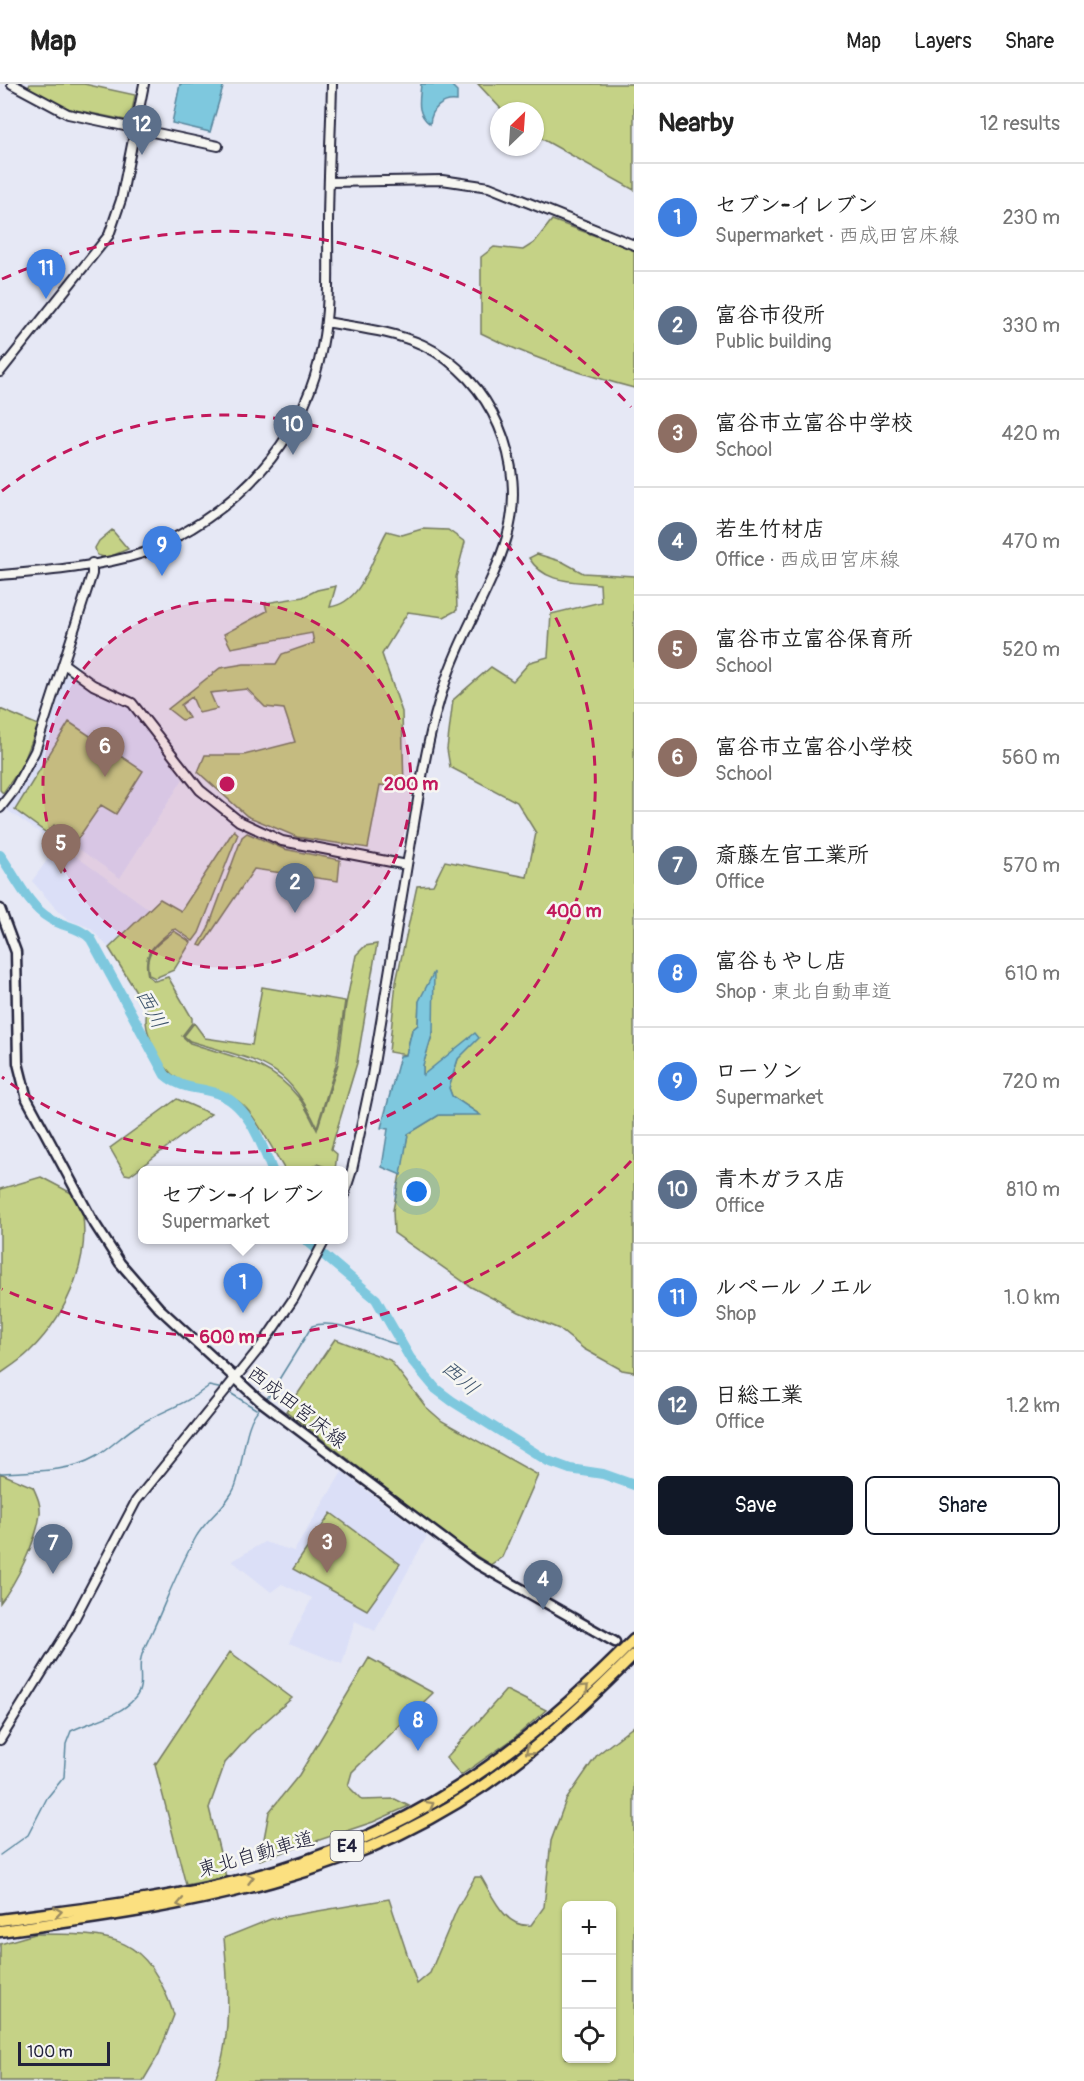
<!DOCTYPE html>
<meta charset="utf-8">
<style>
:root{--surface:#fff;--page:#f6f6f6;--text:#222;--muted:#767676;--line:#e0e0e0;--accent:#111827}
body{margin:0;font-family:Pangolin,"Klee One",sans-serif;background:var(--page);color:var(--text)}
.controls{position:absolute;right:18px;bottom:18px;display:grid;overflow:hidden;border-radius:9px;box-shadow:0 2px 4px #0004}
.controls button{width:54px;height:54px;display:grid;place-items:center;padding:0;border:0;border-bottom:2px solid var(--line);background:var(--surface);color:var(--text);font:30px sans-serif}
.compass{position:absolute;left:490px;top:18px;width:54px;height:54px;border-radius:50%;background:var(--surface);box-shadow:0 2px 4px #0004;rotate:25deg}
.scale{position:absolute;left:18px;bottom:15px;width:92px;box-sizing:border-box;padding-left:6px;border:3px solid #22223b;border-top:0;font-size:16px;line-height:21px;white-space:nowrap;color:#22223b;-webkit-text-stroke:4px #f6f6f2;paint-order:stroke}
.you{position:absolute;left:417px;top:1108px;width:21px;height:21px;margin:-15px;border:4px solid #fff;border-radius:50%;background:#1a73e8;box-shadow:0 0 0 9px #1a73e833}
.badge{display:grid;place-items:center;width:39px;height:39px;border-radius:50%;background:var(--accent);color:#fff;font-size:20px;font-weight:700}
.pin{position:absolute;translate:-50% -50px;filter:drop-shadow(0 2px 3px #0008)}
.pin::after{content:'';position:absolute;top:32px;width:21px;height:18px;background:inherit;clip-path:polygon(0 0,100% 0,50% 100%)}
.popup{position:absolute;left:138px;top:1082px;width:210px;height:78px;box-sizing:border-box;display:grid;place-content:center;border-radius:9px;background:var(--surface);filter:drop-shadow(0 2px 4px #0005);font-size:20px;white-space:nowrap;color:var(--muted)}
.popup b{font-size:22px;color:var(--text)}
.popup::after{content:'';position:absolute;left:50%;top:100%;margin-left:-12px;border:12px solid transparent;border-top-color:var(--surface)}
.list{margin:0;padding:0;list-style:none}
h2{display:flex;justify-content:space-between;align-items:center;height:78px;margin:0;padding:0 24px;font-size:26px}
h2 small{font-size:20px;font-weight:400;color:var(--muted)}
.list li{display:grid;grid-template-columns:39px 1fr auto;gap:18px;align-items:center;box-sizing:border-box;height:108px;padding:0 24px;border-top:2px solid var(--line)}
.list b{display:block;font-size:22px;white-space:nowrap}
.list p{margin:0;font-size:20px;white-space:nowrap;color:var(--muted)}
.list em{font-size:20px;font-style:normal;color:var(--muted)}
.actions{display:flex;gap:12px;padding:18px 24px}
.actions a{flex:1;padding:14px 0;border:2px solid var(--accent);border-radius:9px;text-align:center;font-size:21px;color:var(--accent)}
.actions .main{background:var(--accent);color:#fff}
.icon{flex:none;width:33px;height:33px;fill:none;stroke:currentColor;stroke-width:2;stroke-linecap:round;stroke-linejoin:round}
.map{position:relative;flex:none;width:634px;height:1997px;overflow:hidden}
header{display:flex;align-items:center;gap:36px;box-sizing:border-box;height:84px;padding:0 30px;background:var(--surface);border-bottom:2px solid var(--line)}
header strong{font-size:28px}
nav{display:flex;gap:33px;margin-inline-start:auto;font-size:21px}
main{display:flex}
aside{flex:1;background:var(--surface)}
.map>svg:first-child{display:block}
</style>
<header>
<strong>Map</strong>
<nav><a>Map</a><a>Layers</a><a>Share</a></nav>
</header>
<main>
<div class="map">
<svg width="634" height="1997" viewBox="0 0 634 1997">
<rect width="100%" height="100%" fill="#e6e8f5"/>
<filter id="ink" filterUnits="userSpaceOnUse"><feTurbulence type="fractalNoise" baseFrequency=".0167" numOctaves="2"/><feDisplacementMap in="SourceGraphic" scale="12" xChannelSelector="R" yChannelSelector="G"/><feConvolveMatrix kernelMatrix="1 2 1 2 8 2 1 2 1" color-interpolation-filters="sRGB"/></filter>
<g filter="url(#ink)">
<!-- built -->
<path fill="#dbdff7" d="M71 591 92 606 129 623 183 695 120 794 55 748 49 755 7 726 30 691 47 652 65 593Z
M59 760 149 825 109 864 90 844 69 836 58 827 32 797Z
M342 1388 427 1452 375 1547 355 1537 342 1580 289 1559 312 1514 282 1500 271 1508 232 1477 264 1458 294 1467Z"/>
<!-- green -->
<path fill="#c5d286" stroke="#747a60" stroke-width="1.5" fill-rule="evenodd" d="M30 0H84L135 11 131 33 125 36 66 24 28 4Z
M478 0H634V106L535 51V27H503Z
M552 136 634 166V304C581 290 530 274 481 249V173L494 163 523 166 534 159Z
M422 445 448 446 465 458 456 493 457 526 444 533 408 528 382 570 402 628 404 704 380 701 368 764 297 753 247 732 198 688 205 671H244L295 658 284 625 265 623 247 605 210 609 217 625 199 629 192 613 181 621 189 634 182 636 168 625 220 584 244 580H276L282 570 314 559 312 549 231 564 224 550 267 527 265 519 303 513 317 506 336 502 330 523C364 518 372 472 387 447L402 451Z
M112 446 128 465 107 474 97 471 95 464 99 457Z
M537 470 563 478 583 489 634 492V1288L622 1286 584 1265 559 1245 519 1228 471 1203 394 1149 393 1126 408 1050 439 1031 479 1030 452 1012 449 1004 458 975 423 992V981L433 948 419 917 418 941 412 946 406 971 389 968 396 898 417 802 433 801 445 777 527 793 536 749 517 718 450 683 447 665 453 616 491 583 513 597 530 578 548 573 551 530 601 518 600 500C573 497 545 500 529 474Z
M0 625 38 641 22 682 3 709 0 706Z
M69 638 143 687 116 730 101 721 77 756 54 741 48 750 15 726Z
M234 746 238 750 199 849 193 857 176 845 172 846C155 861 142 867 148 892L155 897 168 893 192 934V939L182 952 190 959C231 973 270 977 298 1013 306 1022 311 1035 317 1046L338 980 346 920 356 871 365 862 377 860 357 979 331 1065 337 1070 335 1086 317 1080 310 1086H285C275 1070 256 1032 243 1021 207 991 180 1019 154 964 148 949 144 941 147 925L109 864 160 815 181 827Z
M247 749 284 765 340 776 338 797 254 785 202 862 199 861 208 845 242 753Z
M174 847 191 858 174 886 155 894 149 891C143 867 157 861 174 847Z
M262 903 345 917 336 981 317 1043C285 975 257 978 190 957L184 952 194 939 205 954 252 961Z
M177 1015 211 1030 130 1091 125 1090 110 1064Z
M41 1093 79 1113C95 1168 69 1229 29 1268 21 1276 10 1283 0 1290V1105Z
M335 1255 390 1276 426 1323 442 1337 538 1391 502 1473 490 1481 445 1450 286 1327Z
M0 1389 33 1403C37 1412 41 1420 40 1430 37 1456 16 1499 0 1519Z
M331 1429 400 1480 367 1526 293 1485Z
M230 1568 292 1614 250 1651 225 1679 209 1724 226 1793 186 1801 155 1681Z
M369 1574 433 1609 352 1688 348 1702 362 1716 395 1715 409 1722 373 1738 260 1776 269 1728 299 1691Z
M506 1606 546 1626 513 1655 461 1691 446 1674Z
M634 1642V1997H214C233 1959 228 1895 224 1854L271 1835 389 1815 417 1900 430 1889 457 1825 475 1793H481C493 1812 505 1845 531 1841L544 1823 551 1757 566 1716 597 1671ZM566 1822H612V1974H566Z
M35 1850C114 1850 146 1849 174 1931L159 1970 143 1997H0V1860Z"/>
<!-- water -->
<path fill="#7ec8de" stroke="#59869d" stroke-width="1.5" d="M180 0H224L210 48 172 39Z
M421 0H450L457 7V17C442 15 431 25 430 40 415 29 420 15 421 0Z
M434 888 433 948 423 981V991L475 949 479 954 458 975 449 1004 452 1012 480 1031H439L408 1050 401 1091 382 1083 388 1045 381 1044 400 972 406 971 412 946 418 941 419 917Z"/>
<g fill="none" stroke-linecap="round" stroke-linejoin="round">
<!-- stream -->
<path stroke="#59869d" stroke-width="1.5" d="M227 1307 256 1325
M265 1318 312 1242C338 1233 374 1256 400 1261
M0 1389C32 1387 67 1389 95 1373 111 1364 124 1349 140 1340 165 1326 186 1320 209 1302L223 1305
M0 1771 28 1751 47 1714 64 1693 66 1660 71 1647C93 1636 119 1633 135 1614 145 1603 138 1587 141 1574 143 1565 148 1557 152 1548 166 1517 179 1483 196 1453 207 1434 227 1422 235 1403 244 1381 243 1336 262 1322"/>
<!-- river -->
<path stroke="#7ec8de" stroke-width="10" d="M0 771C14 790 28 822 49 834 63 843 80 843 91 855L165 991C181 1005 197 1003 216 1009 248 1019 261 1059 272 1086
M306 1156 376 1215 410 1274 436 1305 452 1317 548 1377 570 1385 603 1390 634 1401"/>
<!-- tertiary casing -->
<g stroke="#22223b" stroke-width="12">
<path id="tertiary" d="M12 0 68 30 218 62
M329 98 442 96 489 103 634 161
M326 238C359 244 392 247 423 261 492 294 528 380 507 453 492 504 461 549 445 599 425 657 418 720 407 781
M0 288 109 151 121 116 144 0
M0 491C47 487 98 483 143 469 155 465 165 459 176 453 250 414 307 346 322 263 330 224 328 184 328 145 328 97 331 48 332 0
M64 580 93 601 132 619 200 706 239 737 282 757 407 781 372 992 352 1086 344 1111
M0 724 14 706 35 667 92 490V479
M0 1656 69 1545 136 1417 262 1261 294 1214 325 1156"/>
</g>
<!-- secondary casing -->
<g stroke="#22223b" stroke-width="13">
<path id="secondary" d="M0 825 16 868 18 979 27 1015 91 1134 120 1179 159 1224 259 1316 474 1478 615 1558"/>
</g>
<!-- motorway casing -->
<g stroke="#22223b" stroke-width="15">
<path id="motorway" d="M0 1836C82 1825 166 1816 246 1795 406 1754 520 1672 634 1556
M0 1847C189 1821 364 1797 520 1675 561 1643 598 1607 634 1571"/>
</g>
<!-- tertiary -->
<use href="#tertiary" stroke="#f6f6f2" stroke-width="8"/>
<!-- secondary -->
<use href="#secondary" stroke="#f6f6f2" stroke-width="8"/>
<!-- motorway -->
<use href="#motorway" stroke="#fbe080" stroke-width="10"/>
</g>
<!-- one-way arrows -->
<defs><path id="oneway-chevron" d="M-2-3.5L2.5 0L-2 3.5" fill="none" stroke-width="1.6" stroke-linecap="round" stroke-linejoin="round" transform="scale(1.5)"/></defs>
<g stroke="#998a61">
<use href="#oneway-chevron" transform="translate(585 1604) rotate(-44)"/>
<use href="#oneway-chevron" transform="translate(529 1667) rotate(140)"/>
<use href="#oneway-chevron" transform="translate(430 1721) rotate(-29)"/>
<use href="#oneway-chevron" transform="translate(250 1794) rotate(-15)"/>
<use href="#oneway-chevron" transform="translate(181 1820) rotate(169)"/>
<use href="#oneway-chevron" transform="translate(58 1828) rotate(-8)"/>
</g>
</g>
<!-- distance rings -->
<circle cx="227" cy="700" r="184" fill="#c2185b" fill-opacity=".12"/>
<g fill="none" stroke="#c2185b" stroke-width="3" stroke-dasharray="10 8">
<circle cx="227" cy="700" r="184"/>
<path d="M2 407A369 369 0 1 1 2 993"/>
<path d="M631 1077A553 553 0 0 1 2 1205M2 195A553 553 0 0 1 631 323"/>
</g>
<g text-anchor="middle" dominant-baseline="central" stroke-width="5" stroke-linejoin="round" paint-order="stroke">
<!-- shield labels -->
<rect fill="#f6f6f2" stroke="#626272" stroke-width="1.5" x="330.5" y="1747" width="33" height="30" rx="4.5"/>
<g font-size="18" font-weight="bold" fill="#22223b">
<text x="347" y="1762">E4</text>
</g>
<!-- street labels -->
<g font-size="20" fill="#22223b" stroke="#f6f6f2">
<text transform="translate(297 1323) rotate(38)">西成田宮床線</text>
<text transform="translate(256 1770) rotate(-16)">東北自動車道</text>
</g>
<!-- water labels -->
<g font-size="21" font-style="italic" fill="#3e546c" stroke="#f6f6f2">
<text transform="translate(151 925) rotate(62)">西川</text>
<text transform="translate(460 1294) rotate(41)">西川</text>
</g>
</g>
<circle cx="227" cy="700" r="9" fill="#c2185b" stroke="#f6f6f2" stroke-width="3"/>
<g font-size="18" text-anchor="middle" font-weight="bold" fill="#c2185b" stroke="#f6f6f2" stroke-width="5" stroke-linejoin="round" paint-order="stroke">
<text x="411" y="706">200 m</text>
<text x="574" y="833">400 m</text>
<text x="227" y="1259">600 m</text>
</g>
</svg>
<div class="controls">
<button>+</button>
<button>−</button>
<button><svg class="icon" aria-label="locate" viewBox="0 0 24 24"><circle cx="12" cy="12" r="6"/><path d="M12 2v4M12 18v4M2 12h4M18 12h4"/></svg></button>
</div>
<svg class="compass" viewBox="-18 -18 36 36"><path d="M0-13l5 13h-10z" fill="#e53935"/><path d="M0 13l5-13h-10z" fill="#767676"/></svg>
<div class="scale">100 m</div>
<div class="you"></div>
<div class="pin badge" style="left:243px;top:1229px;background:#3f7fe0">1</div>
<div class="popup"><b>セブン-イレブン</b>Supermarket</div>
<div class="pin badge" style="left:295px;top:829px;background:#5c6f8a">2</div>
<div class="pin badge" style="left:327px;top:1489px;background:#8d6e63">3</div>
<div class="pin badge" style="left:543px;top:1526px;background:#5c6f8a">4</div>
<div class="pin badge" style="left:61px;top:790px;background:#8d6e63">5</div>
<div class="pin badge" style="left:105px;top:693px;background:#8d6e63">6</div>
<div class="pin badge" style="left:53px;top:1490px;background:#5c6f8a">7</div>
<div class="pin badge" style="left:418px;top:1667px;background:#3f7fe0">8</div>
<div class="pin badge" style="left:162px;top:492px;background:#3f7fe0">9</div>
<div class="pin badge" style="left:293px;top:371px;background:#5c6f8a">10</div>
<div class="pin badge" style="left:46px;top:215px;background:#3f7fe0">11</div>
<div class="pin badge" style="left:142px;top:71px;background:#5c6f8a">12</div>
</div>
<aside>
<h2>Nearby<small>12 results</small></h2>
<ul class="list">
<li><span class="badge" style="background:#3f7fe0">1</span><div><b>セブン-イレブン</b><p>Supermarket · 西成田宮床線</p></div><em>230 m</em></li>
<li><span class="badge" style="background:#5c6f8a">2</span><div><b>富谷市役所</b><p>Public building</p></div><em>330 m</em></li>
<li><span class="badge" style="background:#8d6e63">3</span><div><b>富谷市立富谷中学校</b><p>School</p></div><em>420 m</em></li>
<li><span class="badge" style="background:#5c6f8a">4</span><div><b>若生竹材店</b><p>Office · 西成田宮床線</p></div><em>470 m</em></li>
<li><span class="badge" style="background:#8d6e63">5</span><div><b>富谷市立富谷保育所</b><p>School</p></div><em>520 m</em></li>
<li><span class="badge" style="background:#8d6e63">6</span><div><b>富谷市立富谷小学校</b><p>School</p></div><em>560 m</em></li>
<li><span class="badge" style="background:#5c6f8a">7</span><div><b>斎藤左官工業所</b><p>Office</p></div><em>570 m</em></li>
<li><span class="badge" style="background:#3f7fe0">8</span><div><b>富谷もやし店</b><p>Shop · 東北自動車道</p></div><em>610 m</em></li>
<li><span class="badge" style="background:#3f7fe0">9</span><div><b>ローソン</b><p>Supermarket</p></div><em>720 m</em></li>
<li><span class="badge" style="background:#5c6f8a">10</span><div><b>青木ガラス店</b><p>Office</p></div><em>810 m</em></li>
<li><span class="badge" style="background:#3f7fe0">11</span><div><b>ルペール ノエル</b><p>Shop</p></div><em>1.0 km</em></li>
<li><span class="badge" style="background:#5c6f8a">12</span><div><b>日総工業</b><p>Office</p></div><em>1.2 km</em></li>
</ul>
<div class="actions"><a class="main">Save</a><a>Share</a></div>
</aside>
</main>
